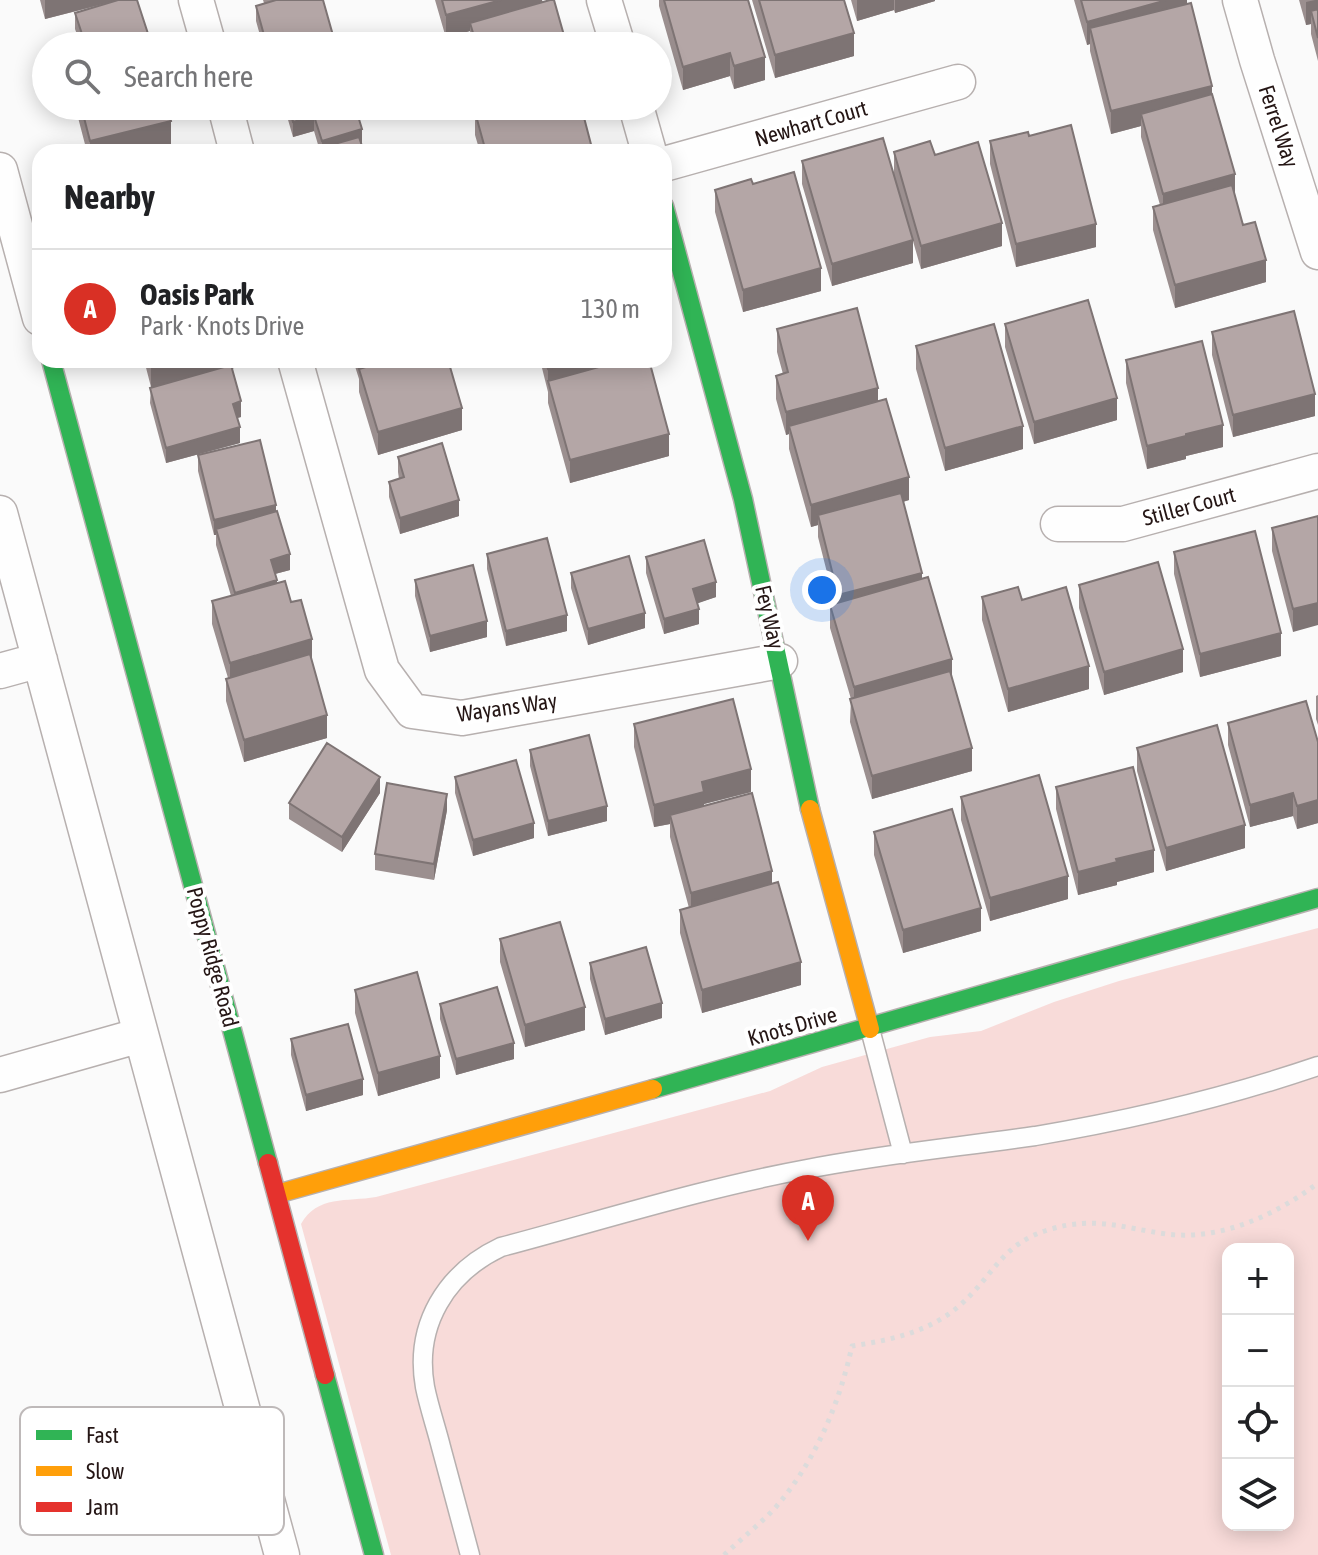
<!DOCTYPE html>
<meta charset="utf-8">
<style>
:root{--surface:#fff;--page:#f2f2f2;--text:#202124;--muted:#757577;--line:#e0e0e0;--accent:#d93025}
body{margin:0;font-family:"Asap Condensed",sans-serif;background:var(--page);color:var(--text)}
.controls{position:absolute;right:24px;bottom:24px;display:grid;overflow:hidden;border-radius:16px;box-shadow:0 4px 20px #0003}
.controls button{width:72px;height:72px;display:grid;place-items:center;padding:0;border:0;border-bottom:2px solid var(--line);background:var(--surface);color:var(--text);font:40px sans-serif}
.you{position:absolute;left:822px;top:590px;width:28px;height:28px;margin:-20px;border:6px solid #fff;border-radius:50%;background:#1a73e8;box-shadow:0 0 0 12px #1a73e833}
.badge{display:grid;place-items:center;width:52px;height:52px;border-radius:50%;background:var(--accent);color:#fff;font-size:26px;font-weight:700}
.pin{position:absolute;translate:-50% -66px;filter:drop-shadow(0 2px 4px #0008)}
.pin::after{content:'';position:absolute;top:42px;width:28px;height:24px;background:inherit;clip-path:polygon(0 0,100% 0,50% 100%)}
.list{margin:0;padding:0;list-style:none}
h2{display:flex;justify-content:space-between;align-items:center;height:104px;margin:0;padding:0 32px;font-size:34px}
h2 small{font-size:26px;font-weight:400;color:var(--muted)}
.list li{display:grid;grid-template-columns:52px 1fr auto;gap:24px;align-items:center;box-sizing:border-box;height:120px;padding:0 32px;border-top:2px solid var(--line)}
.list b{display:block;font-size:30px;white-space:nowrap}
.list p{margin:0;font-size:26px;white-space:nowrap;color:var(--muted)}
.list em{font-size:26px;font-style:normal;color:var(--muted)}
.icon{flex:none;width:44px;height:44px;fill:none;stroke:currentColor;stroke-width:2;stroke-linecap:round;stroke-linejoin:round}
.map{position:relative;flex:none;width:1318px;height:1555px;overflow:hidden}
.search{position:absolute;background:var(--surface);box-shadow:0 4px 20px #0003;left:32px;top:32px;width:640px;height:88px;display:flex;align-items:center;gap:20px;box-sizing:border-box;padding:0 28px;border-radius:44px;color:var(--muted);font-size:30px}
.panel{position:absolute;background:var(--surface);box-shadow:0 4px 20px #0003;left:32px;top:144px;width:640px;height:224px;border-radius:24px}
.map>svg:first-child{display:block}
</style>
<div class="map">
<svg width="1318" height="1555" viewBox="0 0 1318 1555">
<rect width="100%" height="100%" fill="#fafafa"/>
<!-- green -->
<path fill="#f8dbd9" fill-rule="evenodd" d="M1318 928V1555H391L301 1224C317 1195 347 1202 376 1197L770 1091 822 1067 930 1037 981 1031 1054 1002 1119 981ZM1228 1249H1288V1525H1228Z"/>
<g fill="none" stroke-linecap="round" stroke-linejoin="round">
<!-- lane casing -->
<g stroke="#b7b0af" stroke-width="21">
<path id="lane" d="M870 1029 903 1154
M470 1555C460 1519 451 1483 441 1447 436 1427 429 1407 425 1387 414 1325 446 1273 501 1247 603 1220 704 1188 807 1169 883 1154 959 1147 1035 1136 1130 1120 1227 1097 1318 1066"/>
</g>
<!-- street casing -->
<g stroke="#b7b0af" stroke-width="37">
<path id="street" d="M196 0 209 46
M604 0 618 46
M1240 0 1257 60 1318 252
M225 106 237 152
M636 106 649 152
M664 164 958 82
M0 170 40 318
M295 360 382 670 412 711 462 718 780 661
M0 513 282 1555
M1058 524H1123L1318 471
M0 671 40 660
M0 1075 141 1035"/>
</g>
<!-- fast casing -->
<g stroke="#b7b0af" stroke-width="21">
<path id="fast" d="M664 206 743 499 810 809
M51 360 268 1163
M653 1089 1318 898
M325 1375 374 1555"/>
</g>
<!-- slow casing -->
<g stroke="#b7b0af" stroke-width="21">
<path id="slow" d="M810 809 870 1029
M277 1194 653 1089"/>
</g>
<!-- jam casing -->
<g stroke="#b7b0af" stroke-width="21">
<path id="jam" d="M268 1163 325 1375"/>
</g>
<!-- path -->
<path stroke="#dcdbdb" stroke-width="5" stroke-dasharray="4 6" stroke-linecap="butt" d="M724 1555C741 1539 759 1525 775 1508 815 1462 839 1405 852 1346 891 1340 929 1332 959 1306 994 1276 1001 1243 1051 1229 1096 1216 1123 1228 1166 1234 1220 1241 1276 1215 1318 1183"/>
<!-- lane -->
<use href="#lane" stroke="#fefefe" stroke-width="18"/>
<!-- street -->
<use href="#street" stroke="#fefefe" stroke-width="34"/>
<!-- fast -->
<use href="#fast" stroke="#30b455" stroke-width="18"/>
<!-- slow -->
<use href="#slow" stroke="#ff9f0a" stroke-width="18"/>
<!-- jam -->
<use href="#jam" stroke="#e5322d" stroke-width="18"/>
</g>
<!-- wall -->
<path fill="#9b8f8f" d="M40 0H137L152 46H81L75 29V13L116 1 45 19Z
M263 0H323L336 46H263L256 21V6L264 3Z
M435 0H542L567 46H471L470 31 446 38Z
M659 0H748L765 80 734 89 730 76 683 90 659 6Z
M752 0H844L854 56 775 78Z
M851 0H935V1L895 13 894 10 857 21Z
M1074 0H1187V4L1212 94 1235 195 1243 225 1266 282 1175 308 1153 230V207L1160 205 1141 137V126L1111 134 1090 51V44L1087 45Z
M1299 0H1318V61L1311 34V24L1306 25Z
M75 106H167L171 144 139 152H87Z
M284 106H355L362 129 319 148 314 131 293 137Z
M488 106H581L593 152H480L475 135V112L488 109Z
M1029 136 1096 247 1016 267 990 164V141Z
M894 152 935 155 1002 246 921 269 894 175Z
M802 161 913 263 832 286 802 184Z
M753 184 821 291 743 312 715 212V190Z
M1005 324 1117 420 1034 444 1005 347Z
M777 329 878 401 909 500 903 502 922 579 952 680 972 771 872 799 850 722 851 699 830 628V605L835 604 818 537V525L811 527 789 449V434L786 435 776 399V376L783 374 777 352Z
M1212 332 1315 416 1233 437 1212 355Z
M916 346 1023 449 945 471 916 369Z
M144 360H234V368L232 369 241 417 237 418 240 443 166 463 150 403 151 387Z
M353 360H448L462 430 378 455 359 392V379Z
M540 360H650L669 456 570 483 548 403V392Z
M1126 360 1223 447 1186 456V459L1147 469 1126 383Z
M198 455 276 511 290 570 275 574 277 583 291 602 312 662 327 738 244 762 226 701V679L228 678 212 624V601L231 596 216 545V535H214L198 471Z
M398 457 459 516 400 534 389 497V482L399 479 398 472Z
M1318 516 1293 632 1272 551V528Z
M1174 552 1281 656 1200 677 1174 574Z
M487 554 567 631 506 646 487 569Z
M646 557 716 597 697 603 699 624 664 634 646 573Z
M571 573 645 628 588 645 571 588Z
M415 580 487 637 430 652 415 596Z
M1079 585 1183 672 1104 695 1079 608Z
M982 597 1022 600 1089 689 1008 712 982 620Z
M1318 695V725L1316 719V696Z
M1228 723 1318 742V823L1297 829 1293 816 1250 827 1228 745Z
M634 724 751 792 704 804V805L772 884 801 985 702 1013 680 933V910L689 908 670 837V824L654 827 634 747Z
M1137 748 1245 848 1166 871 1137 771Z
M530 750 607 821 548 836 530 766Z
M455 777 534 838 473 856 455 793Z
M1056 787 1154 872 1117 882V885L1078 895 1056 809Z
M380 793 342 852 289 819V803Z
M961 797 1068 899 990 921 961 820Z
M447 810 434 880 375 870V854Z
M874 832 981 931 903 953 874 855Z
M500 939 585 1030 525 1047 500 962Z
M590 963 662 1018 605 1035 590 979Z
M355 990 440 1078 378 1096 355 1013Z
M440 1004 514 1059 456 1075 440 1019Z
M291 1039 363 1095 306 1111 291 1055Z"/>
<!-- shaded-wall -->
<path fill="#7e7474" d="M45 0H118L45 19Z
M501 0H542V11L470 23V31L446 38V15Z
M857 0H894V10L857 21Z
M895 0H935V1L895 13Z
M1167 0H1187V17L1090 28V44L1087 45V22Z
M1315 0H1318V22L1311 11V24L1306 25V2Z
M854 33V56L775 78V55Z
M730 53V76L683 90V67Z
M765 57V80L734 89V66Z
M1212 86V108L1141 114V126L1111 134V111Z
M314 116V131L293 137V122Z
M171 121V144L139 152H90V141Z
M362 129V145L322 152V141Z
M1235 174V196L1163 216V194Z
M1002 223V246L921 269V246Z
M1096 224V247L1016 267V244Z
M913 240V263L832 286V264Z
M1266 260V282L1175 308V285Z
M821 268V291L743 312V290Z
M172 360H234V368L151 388V365Z
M585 360H650V367L548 381V392V369Z
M878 388V411L789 426V434L786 435V412Z
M1315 394V416L1233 437V415Z
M1117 398V420L1034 444V422Z
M241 401V417L233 419V404Z
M462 408V430L378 455V432Z
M1223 425V447L1186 456V459L1147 469V446L1186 434Z
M1023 426V449L945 471V448Z
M240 427V443L166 463V448Z
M669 434V456L570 483V460Z
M909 477V500L820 525 818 515V525L811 527V505Z
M459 500V516L400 534V518Z
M276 505V521L216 529V535H214V520Z
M290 554V570L271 575V560Z
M922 573V596L838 618V595Z
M277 580V596L235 608V593Z
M716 582V597L693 605V589Z
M1318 603V625L1293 632V609Z
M699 609V624L664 634V619Z
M645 613V628L588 645V629Z
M567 615V631L506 646V631Z
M487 621V637L430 652V636Z
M1281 633V656L1200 677V654Z
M312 639V662L230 685V663Z
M1183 649V672L1104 695V672Z
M952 659V682L854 710V687Z
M1089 666V689L1008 712V689Z
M327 715V738L244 762V740Z
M972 748V771L872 799V776Z
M751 769V792L704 804V815H670V824L654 827V805L702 782Z
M380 777V793L342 852V837Z
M1293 793V816L1250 827V805Z
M447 794V810L434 880V864Z
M1318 800V823L1297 829V806Z
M607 806V821L548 836V821Z
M534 823V838L473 856V840Z
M1245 825V848L1166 871V848Z
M1154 850V872L1117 882V885L1078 895V872L1116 859Z
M772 871V894L691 916V893Z
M1068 876V899L990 921V898Z
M981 908V931L903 953V930Z
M801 962V985L702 1013V990Z
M662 1003V1018L605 1035V1019Z
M585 1007V1030L525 1047V1025Z
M514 1043V1059L456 1075V1059Z
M440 1056V1078L378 1096V1073Z
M363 1079V1095L306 1111V1095Z"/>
<!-- building -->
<path fill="#b4a6a6" stroke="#7e7474" stroke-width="2" d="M118 0H137L152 46H86L75 13Z
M276 0H323L336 46H267L256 6Z
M442 0H501L446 15Z
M550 0H554L567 46H477L470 23Z
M664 0H748L765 57 734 66 730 53 683 67Z
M759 0H844L854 33 775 55Z
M1081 0H1167L1087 22Z
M1191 3 1212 86 1111 111 1090 28Z
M1318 9V38L1311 11Z
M1212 94 1235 174 1163 194 1141 114Z
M81 106H167L171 121 90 141Z
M289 106H355L362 129 322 141 314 116 293 122Z
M500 106H581L593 152H486L475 112Z
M1071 125 1096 224 1016 244 990 141 1028 132 1029 136Z
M359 137 364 152H306Z
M883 138 913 240 832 264 802 161Z
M930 141 935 155 978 142 1002 223 921 246 894 152Z
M794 172 821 268 743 290 715 190 751 179 753 184Z
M1232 185 1243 225 1255 222 1266 260 1175 285 1153 207Z
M1088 300 1117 398 1034 422 1005 324Z
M857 308 878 388 786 412 776 376 788 372 777 329Z
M1294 311 1315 394 1233 415 1212 332Z
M994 324 1023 426 945 448 916 346Z
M1202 341 1223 425 1186 434V436L1147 446 1126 360Z
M149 360H172L151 365Z
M358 360H389L361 368Z
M389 360H448L462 408 378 432 359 369Z
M546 360H585L548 369Z
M624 360H649L669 434 570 460 548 381Z
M231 365 241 401 233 404 240 427 166 448 150 388Z
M886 399 909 477 811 505 789 426Z
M260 440 276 505 214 520 198 455Z
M442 443 459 500 400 518 389 482 404 477 398 457Z
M901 493 922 573 838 595 818 515Z
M277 511 290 554 271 560 277 580 235 593 216 529Z
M1318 516V603L1293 609 1272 528Z
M1255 531 1281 633 1200 654 1174 552Z
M547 538 567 615 506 631 487 554Z
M704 540 716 582 693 589 699 609 664 619 646 557Z
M629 556 645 613 588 629 571 573Z
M1158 562 1183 649 1104 672 1079 585Z
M473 565 487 621 430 636 415 580Z
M928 577 952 659 854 687 830 605Z
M285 581 291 602 301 600 312 639 230 663 212 601Z
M1018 587 1022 600 1066 587 1089 666 1008 689 982 597Z
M310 654 327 715 244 740 226 679Z
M950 671 972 748 872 776 850 699Z
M733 699 751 769 702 782 704 792 654 805 634 724Z
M1306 701 1318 742V800L1297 806 1293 793 1250 805 1228 723Z
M1217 725 1245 825 1166 848 1137 748Z
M589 735 607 806 548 821 530 750Z
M327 743 380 777 342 837 289 803Z
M516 760 534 823 473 840 455 777Z
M1133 767 1154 850 1116 859 1117 862 1078 872 1056 787Z
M1039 775 1068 876 990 898 961 797Z
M387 783 447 794 434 864 375 854Z
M752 793 772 871 691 893 670 815Z
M952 809 981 908 903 930 874 832Z
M778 882 801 962 702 990 680 910Z
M560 922 585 1007 525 1025 500 939Z
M646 947 662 1003 605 1019 590 963Z
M417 972 440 1056 378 1073 355 990Z
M497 987 514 1043 456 1059 440 1004Z
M348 1024 363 1079 306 1095 291 1039Z"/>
<g text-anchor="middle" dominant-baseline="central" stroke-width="8" stroke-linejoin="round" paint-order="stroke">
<!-- street labels -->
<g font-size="22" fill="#251615" stroke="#fff">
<text transform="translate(811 123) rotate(-16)">Newhart Court</text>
<text transform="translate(1279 126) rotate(72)">Ferrel Way</text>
<text transform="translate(1189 506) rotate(-15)">Stiller Court</text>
<text transform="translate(770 617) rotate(77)">Fey Way</text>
<text transform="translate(507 707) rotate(-8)">Wayans Way</text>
<text transform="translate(213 957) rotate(75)">Poppy Ridge Road</text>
<text transform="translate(792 1026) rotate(-16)">Knots Drive</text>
</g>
</g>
<!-- legend -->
<rect x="20" y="1407" width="264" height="128" rx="12" fill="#fff" stroke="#beb9b9" stroke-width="2"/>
<rect x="36" y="1430" width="36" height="10" fill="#30b455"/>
<rect x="36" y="1466" width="36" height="10" fill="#ff9f0a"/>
<rect x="36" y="1502" width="36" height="10" fill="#e5322d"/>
<g font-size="22" fill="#251615">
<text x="86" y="1443">Fast</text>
<text x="86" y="1479">Slow</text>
<text x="86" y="1515">Jam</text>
</g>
</svg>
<div class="controls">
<button>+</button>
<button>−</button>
<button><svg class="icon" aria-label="locate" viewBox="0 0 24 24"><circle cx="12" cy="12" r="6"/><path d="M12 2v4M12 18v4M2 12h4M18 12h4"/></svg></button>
<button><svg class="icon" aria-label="layers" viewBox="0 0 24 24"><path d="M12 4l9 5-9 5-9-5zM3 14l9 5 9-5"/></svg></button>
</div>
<div class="you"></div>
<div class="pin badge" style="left:808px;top:1241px">A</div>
<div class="search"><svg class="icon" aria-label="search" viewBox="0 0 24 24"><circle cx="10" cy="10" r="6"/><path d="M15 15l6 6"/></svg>Search here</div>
<section class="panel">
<h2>Nearby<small></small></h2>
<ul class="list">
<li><span class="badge">A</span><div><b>Oasis Park</b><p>Park · Knots Drive</p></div><em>130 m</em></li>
</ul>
</section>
</div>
